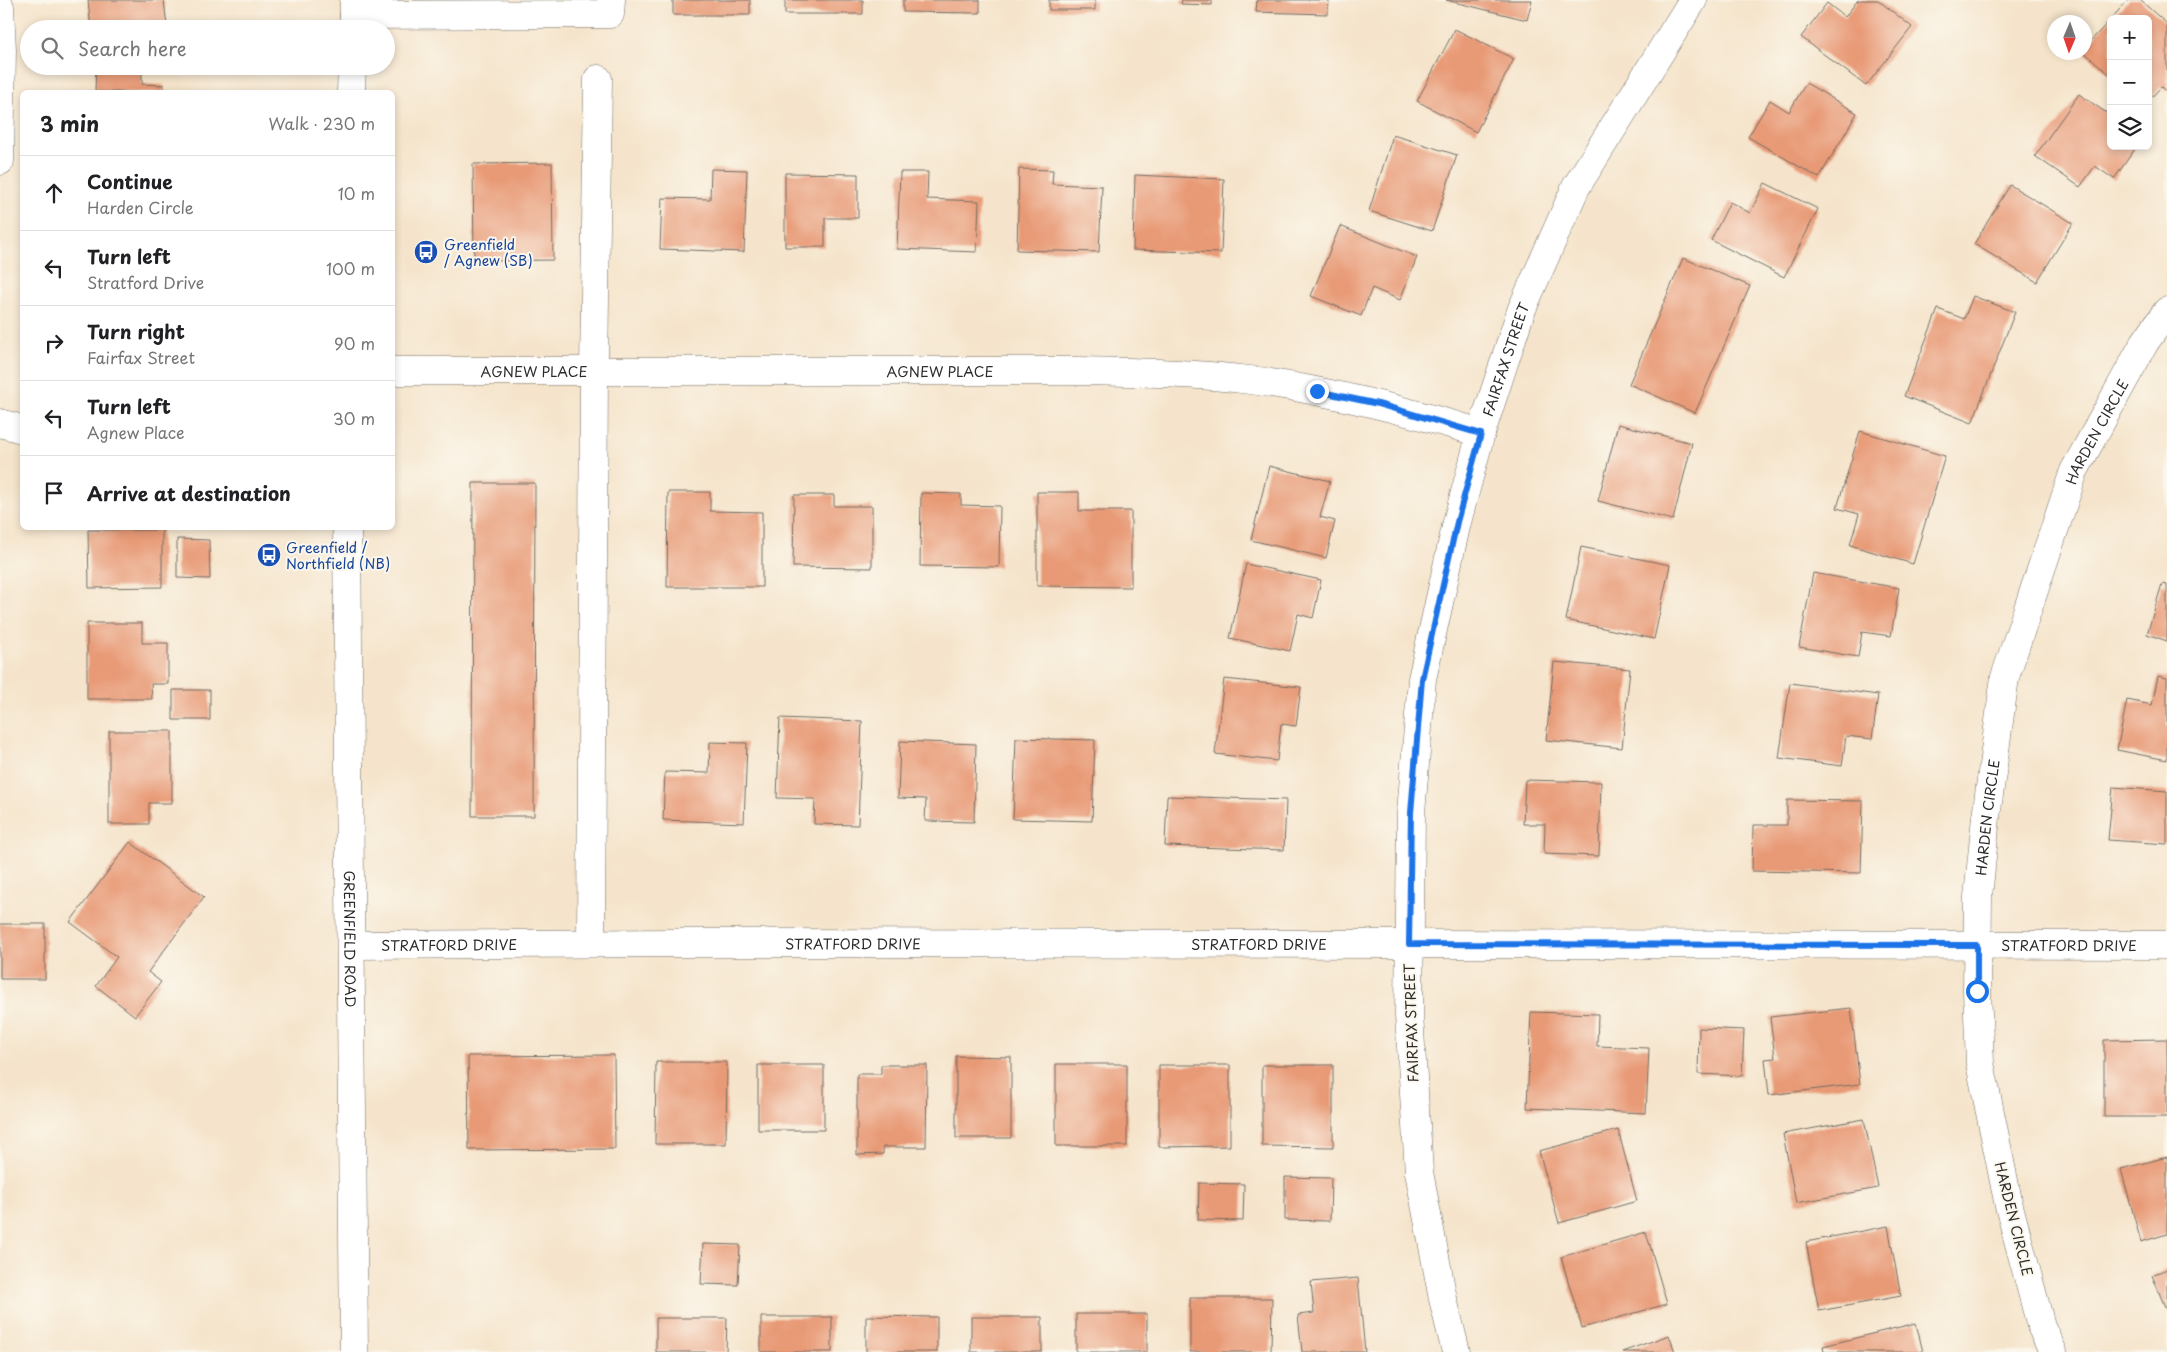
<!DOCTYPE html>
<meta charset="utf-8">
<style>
:root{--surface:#fff;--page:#f2f2f2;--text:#202124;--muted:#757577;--line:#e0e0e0}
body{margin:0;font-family:"Playpen Sans",sans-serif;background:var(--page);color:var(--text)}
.controls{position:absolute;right:15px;top:15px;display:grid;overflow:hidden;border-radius:8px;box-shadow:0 2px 8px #0003}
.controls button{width:45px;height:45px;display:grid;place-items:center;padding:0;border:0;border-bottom:1px solid var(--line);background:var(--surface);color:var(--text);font:25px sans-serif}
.compass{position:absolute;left:2047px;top:15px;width:45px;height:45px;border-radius:50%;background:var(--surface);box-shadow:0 2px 8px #0003;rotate:182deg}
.stop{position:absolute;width:15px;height:15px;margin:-11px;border:4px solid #1a73e8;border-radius:50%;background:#fff}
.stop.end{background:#1a73e8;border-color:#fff;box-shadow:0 1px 5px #0008}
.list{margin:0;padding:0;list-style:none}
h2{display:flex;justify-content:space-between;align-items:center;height:65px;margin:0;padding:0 20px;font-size:21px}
h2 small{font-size:16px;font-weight:400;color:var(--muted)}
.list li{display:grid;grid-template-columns:32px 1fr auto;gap:15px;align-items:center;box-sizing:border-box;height:75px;padding:0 20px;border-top:1px solid var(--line)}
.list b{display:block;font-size:19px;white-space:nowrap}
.list p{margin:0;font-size:16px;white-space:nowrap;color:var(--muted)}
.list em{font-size:16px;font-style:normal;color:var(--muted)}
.icon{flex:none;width:28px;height:28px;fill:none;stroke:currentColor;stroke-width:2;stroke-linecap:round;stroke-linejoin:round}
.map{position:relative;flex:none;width:2167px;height:1352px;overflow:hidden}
.search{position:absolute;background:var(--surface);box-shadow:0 2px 8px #0003;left:20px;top:20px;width:375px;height:55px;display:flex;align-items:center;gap:12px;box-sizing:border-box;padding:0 18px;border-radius:28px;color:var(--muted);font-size:19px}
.panel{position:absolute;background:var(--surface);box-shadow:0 2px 8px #0003;left:20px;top:90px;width:375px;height:440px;border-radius:8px}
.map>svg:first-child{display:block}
</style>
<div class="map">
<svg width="2167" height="1352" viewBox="0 0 2167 1352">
<rect width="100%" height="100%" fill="#fbf7ec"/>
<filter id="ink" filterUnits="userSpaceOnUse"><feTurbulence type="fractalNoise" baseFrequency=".02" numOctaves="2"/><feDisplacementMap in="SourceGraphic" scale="10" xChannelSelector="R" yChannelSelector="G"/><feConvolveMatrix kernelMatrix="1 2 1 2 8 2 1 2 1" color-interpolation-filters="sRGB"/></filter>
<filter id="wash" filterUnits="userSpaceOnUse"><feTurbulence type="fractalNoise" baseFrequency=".0096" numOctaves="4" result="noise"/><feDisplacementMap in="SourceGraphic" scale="20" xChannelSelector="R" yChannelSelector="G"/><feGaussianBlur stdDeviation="1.12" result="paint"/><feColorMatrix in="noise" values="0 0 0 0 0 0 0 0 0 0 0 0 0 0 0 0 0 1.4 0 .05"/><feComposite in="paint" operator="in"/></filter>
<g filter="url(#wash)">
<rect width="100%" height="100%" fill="#f5e4cb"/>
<g id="blocks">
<!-- building -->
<path fill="#e89a76" d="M88 0H164L167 26 139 29H91Z
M673 0H750V15H673Z
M785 0H863V14H785Z
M903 0H980V13L903 12Z
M1049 0H1095V10H1049Z
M1182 0H1212V5L1181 4Z
M1257 0H1329L1328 14 1256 12Z
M1446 0H1532L1527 20Z
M1858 0H1878L1912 27 1866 86 1801 37 1827 3 1845 17Z
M2128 0H2140L2167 24V92L2161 87 2148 101V19H2111Z
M2111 19V76L2084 52V48Z
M1455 29 1514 59 1476 132 1417 101Z
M96 66H142V84L164 85V92H95Z
M1806 83 1857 113 1819 178 1748 137 1770 100 1789 112Z
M2079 94 2111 116V146H2137L2114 179 2095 166 2080 187 2035 156Z
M1393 135 1457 155 1432 231 1369 211Z
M552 163 553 260 474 261 473 164Z
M711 169 747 170 744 252 660 249 662 198 710 199Z
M1019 169 1053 170 1052 184 1102 186 1099 252 1017 250Z
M900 172H928L927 199 979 201 977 252 897 249Z
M785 173 858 174V218H825V247H785Z
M1135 175 1224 179 1221 253 1133 250Z
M1765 183 1818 209 1784 277 1711 240 1730 202 1750 213Z
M2010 185 2073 223 2037 282 1974 244Z
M1340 226 1417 257 1400 300 1372 288 1361 316 1311 296Z
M1683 258 1750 286 1695 413 1629 384Z
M1973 296 2015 312 1972 423 1904 396 1938 309 1964 319Z
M1618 424 1692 443 1673 520 1598 501Z
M1860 431 1945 456 1913 564 1850 545 1859 514 1837 508Z
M1269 466 1330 481 1320 517 1335 521 1326 558 1251 540Z
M473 483H535L534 816H472Z
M668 492H710V511L762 512V587H667Z
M1037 492H1079V511H1131V587L1037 586Z
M921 493 961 494V505L1000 506 999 567 920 566Z
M794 495H834V506H872V568L793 567Z
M88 530H162V587L89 588Z
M177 539 209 540 210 579 177 578Z
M1581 547 1670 565 1654 639 1566 620Z
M1246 564 1321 580 1313 618 1298 614 1290 651 1230 638Z
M1813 573 1899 588 1891 636 1862 632 1858 657 1799 647Z
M2162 584 2167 585V641L2147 634Z
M87 623H142V643H168V684H151L152 699H87Z
M1554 662 1630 669 1622 748 1546 740Z
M2158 676 2167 678V760L2117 750 2127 700 2152 705Z
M1224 679 1301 687 1296 726 1281 724 1277 761 1215 754Z
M1790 683 1878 695 1872 739 1846 736 1842 766 1779 758Z
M173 690H210V720H173Z
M780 718 862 721 858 825 814 824 815 799 777 798Z
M109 731H172V803H149V824H109Z
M1016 738 1095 740 1092 821 1013 819Z
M900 741 976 744 974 822 925 821 926 799 898 798Z
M710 742 747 743 744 823 663 820 665 772 709 773Z
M1525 780 1601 782 1599 856 1544 854 1545 824H1523Z
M2113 787 2167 791V844L2108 840Z
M1167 796 1286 800 1284 850 1165 846Z
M1787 800 1863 801 1861 873 1752 871 1753 825H1787Z
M130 842 204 897 148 972 161 982 135 1016 96 986 117 957 70 922Z
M0 924H45V979H0Z
M1851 1008 1860 1084 1769 1095 1765 1059 1775 1058 1770 1017Z
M1531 1012 1598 1014 1597 1046 1649 1048 1646 1113 1527 1108Z
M1699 1028 1744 1030 1742 1076 1698 1074Z
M2167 1039V1117H2104V1040Z
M614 1055 615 1149 469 1150 468 1056Z
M956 1056 1011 1057V1138H956Z
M656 1062H727L726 1144H655Z
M1056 1064H1127V1146H1056Z
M758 1065H824V1130H758Z
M881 1065H927L926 1147H883V1154L857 1155V1074H881Z
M1159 1065H1230V1146L1159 1147Z
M1262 1065H1333V1147L1262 1146Z
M1864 1119 1878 1188 1796 1203 1783 1134Z
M1618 1130 1637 1201 1559 1223 1539 1151Z
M2167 1157V1234L2141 1242 2121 1169Z
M1285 1177 1331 1178 1330 1221 1285 1220Z
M1199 1183 1244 1184 1243 1221 1198 1220Z
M1888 1226 1901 1296 1819 1311 1806 1242Z
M1646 1232 1667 1304 1582 1328 1561 1257Z
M703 1244 740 1245 738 1285 701 1284Z
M2167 1269V1312L2152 1275Z
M1358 1278 1365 1352H1302L1298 1315 1314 1313 1311 1282Z
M1190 1298H1272L1271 1352H1190Z
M1076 1314H1147V1352H1076Z
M866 1316 937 1317V1352H866Z
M761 1317H832V1352H761Z
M971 1317H1042V1352H971Z
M656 1318H727L726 1352H656Z
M1916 1323 1923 1352H1824L1823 1346Z
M1669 1335 1675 1352H1622Z"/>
</g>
</g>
<g filter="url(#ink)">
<use href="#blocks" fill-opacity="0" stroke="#726c63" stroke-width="1"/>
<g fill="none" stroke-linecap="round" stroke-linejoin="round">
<!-- minor casing -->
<g stroke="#726c63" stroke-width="29">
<g id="minor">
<path d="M0 7 2 50 0 161"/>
<path d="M354 15 610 14 611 0"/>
<path id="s1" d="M392 371H1076C1137 372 1198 373 1258 381 1334 392 1408 411 1481 433"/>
<path d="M0 423 22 429"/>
<path d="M591 943 594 371 598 79"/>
<path id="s2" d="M351 945 681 943 2167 945"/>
<path id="s3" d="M1456 1352 1443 1299 1419 1172 1409 1015 1411 813 1422 679 1457 522 1481 433 1521 311 1576 187 1693 0"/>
<path id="s4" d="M2053 1352 2041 1326 2009 1206 1980 1063 1977 991 1978 897 1986 817 2005 677 2074 471 2145 342 2167 311"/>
</g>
</g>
<!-- major casing -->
<g stroke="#726c63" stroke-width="29">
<g id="major">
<path d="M354 29V0"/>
<path d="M351 92 352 66"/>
<path id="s5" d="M347 528 354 1352"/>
</g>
</g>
<!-- minor -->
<use href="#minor" stroke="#fff" stroke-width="28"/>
<!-- major -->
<use href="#major" stroke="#fff" stroke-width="28"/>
</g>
</g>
<g fill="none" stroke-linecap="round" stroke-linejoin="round" filter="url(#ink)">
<!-- route -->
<path stroke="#1a73e8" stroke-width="6" d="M1317 391 1378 404 1481 434 1457 522 1422 679 1411 813 1409 944 1977 945V991"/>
</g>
<!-- icons -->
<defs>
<g id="bus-disc" transform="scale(1.25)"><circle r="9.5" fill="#1a4fb4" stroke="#fbf7ec"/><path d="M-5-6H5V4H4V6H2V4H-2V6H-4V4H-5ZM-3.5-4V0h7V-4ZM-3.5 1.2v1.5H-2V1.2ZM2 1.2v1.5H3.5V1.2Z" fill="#fff"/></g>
</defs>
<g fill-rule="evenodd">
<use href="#bus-disc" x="426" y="252"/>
<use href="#bus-disc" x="269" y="555"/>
</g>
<g text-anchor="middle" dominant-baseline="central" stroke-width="4" stroke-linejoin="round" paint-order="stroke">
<!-- transit labels -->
<g font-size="14" fill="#164399" stroke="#fbf7ec" text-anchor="start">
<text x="444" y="244">Greenfield<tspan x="444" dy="16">/ Agnew (SB)</tspan></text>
<text x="286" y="547">Greenfield /<tspan x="286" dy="16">Northfield (NB)</tspan></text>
</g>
<!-- street labels -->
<g font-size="14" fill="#2b2b2b" stroke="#fbf7ec">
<text stroke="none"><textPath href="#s3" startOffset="1008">FAIRFAX STREET</textPath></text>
<text stroke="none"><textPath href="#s1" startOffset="142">AGNEW PLACE</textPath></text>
<text stroke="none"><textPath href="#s1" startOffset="548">AGNEW PLACE</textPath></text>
<text stroke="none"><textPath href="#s4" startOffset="949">HARDEN CIRCLE</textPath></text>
<text stroke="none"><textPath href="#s4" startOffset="545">HARDEN CIRCLE</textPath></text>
<text stroke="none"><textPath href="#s5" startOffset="411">GREENFIELD ROAD</textPath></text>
<text stroke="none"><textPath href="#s2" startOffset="502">STRATFORD DRIVE</textPath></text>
<text stroke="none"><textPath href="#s2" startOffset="908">STRATFORD DRIVE</textPath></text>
<text stroke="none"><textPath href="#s2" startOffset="98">STRATFORD DRIVE</textPath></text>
<text stroke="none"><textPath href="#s2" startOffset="1718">STRATFORD DRIVE</textPath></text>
<text transform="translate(1411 1023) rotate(-92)">FAIRFAX STREET</text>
<text transform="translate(2014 1219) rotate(76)">HARDEN CIRCLE</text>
</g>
</g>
</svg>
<div class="controls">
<button>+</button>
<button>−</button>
<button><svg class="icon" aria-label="layers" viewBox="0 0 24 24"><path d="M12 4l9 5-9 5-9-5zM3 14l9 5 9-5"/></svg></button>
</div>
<svg class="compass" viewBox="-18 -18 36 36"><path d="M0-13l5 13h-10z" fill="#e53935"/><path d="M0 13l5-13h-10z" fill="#757577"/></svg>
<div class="stop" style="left:1977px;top:991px"></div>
<div class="stop end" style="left:1317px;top:391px"></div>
<div class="search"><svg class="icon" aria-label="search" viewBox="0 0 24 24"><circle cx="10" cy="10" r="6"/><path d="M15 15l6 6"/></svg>Search here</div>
<section class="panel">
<h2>3 min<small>Walk · 230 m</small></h2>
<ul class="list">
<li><svg class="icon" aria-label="ahead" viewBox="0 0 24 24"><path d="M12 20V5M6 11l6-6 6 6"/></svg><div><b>Continue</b><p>Harden Circle</p></div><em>10 m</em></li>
<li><svg class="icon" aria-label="left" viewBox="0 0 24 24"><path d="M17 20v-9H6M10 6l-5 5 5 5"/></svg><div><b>Turn left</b><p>Stratford Drive</p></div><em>100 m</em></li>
<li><svg class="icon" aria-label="right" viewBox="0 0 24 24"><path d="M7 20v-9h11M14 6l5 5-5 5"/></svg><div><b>Turn right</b><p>Fairfax Street</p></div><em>90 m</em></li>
<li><svg class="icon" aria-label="left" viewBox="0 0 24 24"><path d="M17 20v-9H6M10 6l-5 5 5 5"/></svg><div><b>Turn left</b><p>Agnew Place</p></div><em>30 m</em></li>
<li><svg class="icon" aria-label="arrive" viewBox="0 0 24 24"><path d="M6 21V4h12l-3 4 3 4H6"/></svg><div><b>Arrive at destination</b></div></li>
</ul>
</section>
</div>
